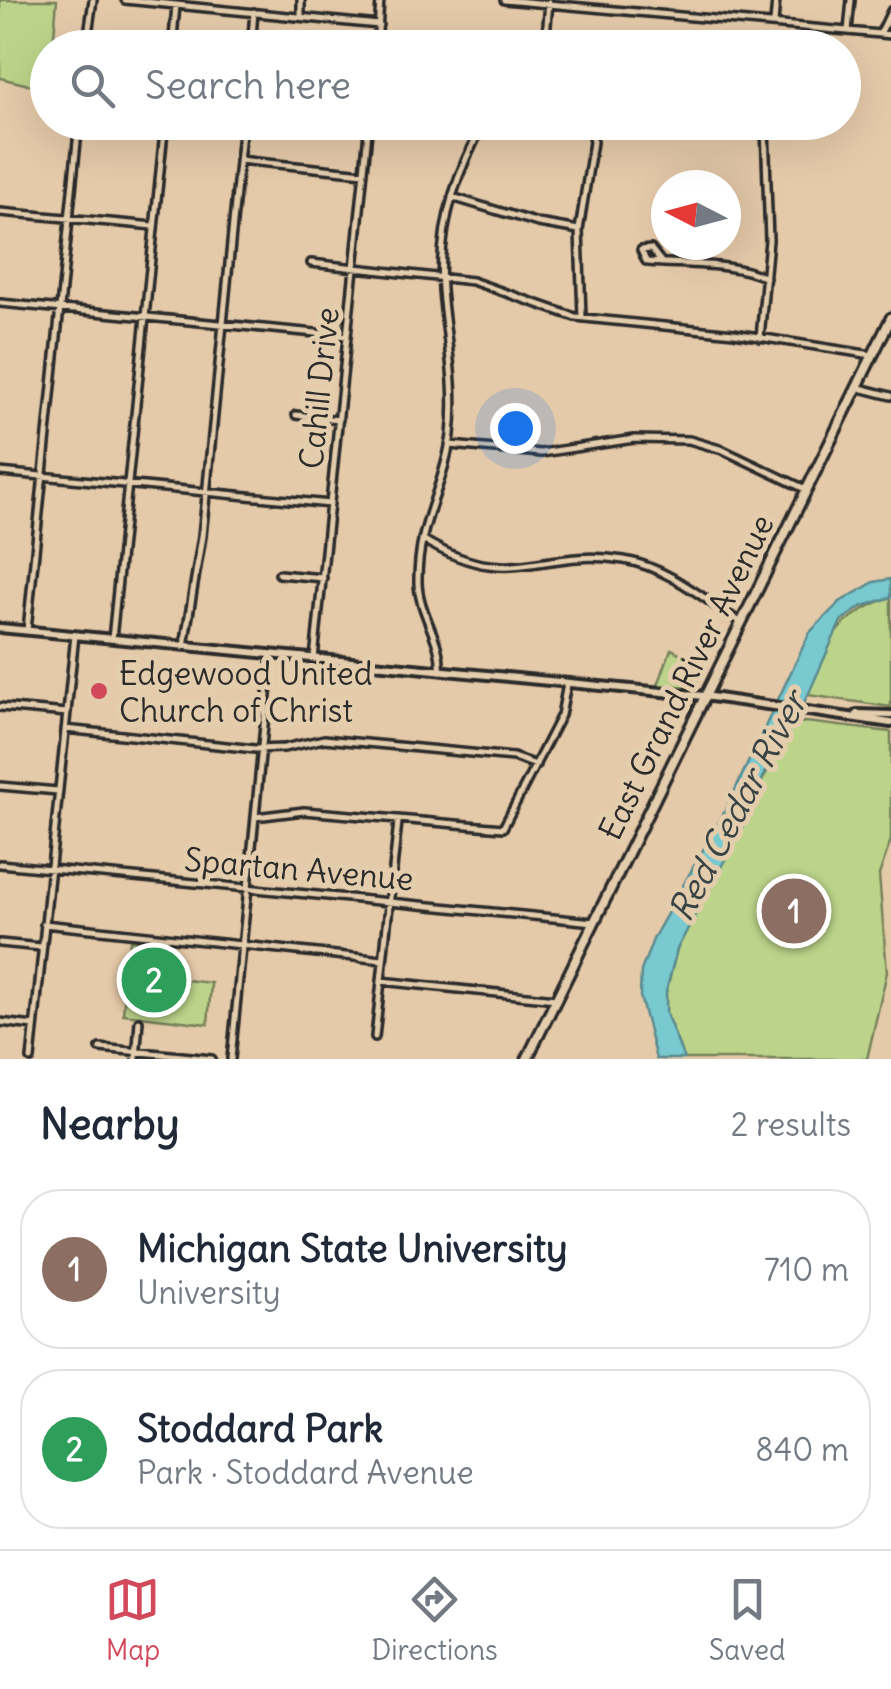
<!DOCTYPE html>
<meta charset="utf-8">
<style>
:root{--surface:#fff;--page:#f6f6f7;--text:#1f2937;--muted:#747a83;--line:#e0e1e3;--accent:#d1495b}
body{margin:0;font-family:Delius,sans-serif;background:var(--page);color:var(--text)}
.compass{position:absolute;left:651px;top:170px;width:90px;height:90px;border-radius:50%;background:var(--surface);box-shadow:0 10px 40px #0002;rotate:276deg}
.you{position:absolute;left:515px;top:428px;width:35px;height:35px;margin:-25px;border:8px solid #fff;border-radius:50%;background:#1a73e8;box-shadow:0 0 0 15px #1a73e833}
.badge{display:grid;place-items:center;width:65px;height:65px;border-radius:50%;background:var(--accent);color:#fff;font-size:32px;font-weight:700}
.pin{position:absolute;translate:-50% -50%;border:5px solid #fff;box-shadow:0 2px 10px #0006}
.list{margin:0;padding:0;list-style:none}
h2{display:flex;justify-content:space-between;align-items:center;height:130px;margin:0;padding:0 40px;font-size:42px}
h2 small{font-size:32px;font-weight:400;color:var(--muted)}
.list li{display:grid;grid-template-columns:65px 1fr auto;gap:30px;align-items:center;box-sizing:border-box;height:160px;margin:0 20px 20px;padding:0 20px;border:2px solid var(--line);border-radius:40px}
.list b{display:block;font-size:38px;white-space:nowrap}
.list p{margin:0;font-size:32px;white-space:nowrap;color:var(--muted)}
.list em{font-size:32px;font-style:normal;color:var(--muted)}
.icon{flex:none;width:55px;height:55px;fill:none;stroke:currentColor;stroke-width:2;stroke-linecap:round;stroke-linejoin:round}
.map{position:relative;flex:none;width:891px;height:1059px;overflow:hidden}
.search{position:absolute;background:var(--surface);box-shadow:0 10px 40px #0002;left:30px;right:30px;top:30px;height:110px;display:flex;align-items:center;gap:25px;box-sizing:border-box;padding:0 35px;border-radius:55px;color:var(--muted);font-size:38px}
.sheet{height:490px;background:var(--surface)}
nav{display:flex;justify-content:space-around;align-items:center;box-sizing:border-box;height:140px;border-top:2px solid var(--line);background:var(--surface);font-size:28px;color:var(--muted)}
nav a{display:grid;justify-items:center;gap:5px}
nav .on{color:var(--accent)}
.map>svg:first-child{display:block}
</style>
<div class="map">
<svg width="891" height="1059" viewBox="0 0 891 1059">
<rect width="100%" height="100%" fill="#e5caa9"/>
<filter id="ink" filterUnits="userSpaceOnUse"><feTurbulence type="fractalNoise" baseFrequency=".01" numOctaves="2"/><feDisplacementMap in="SourceGraphic" scale="20" xChannelSelector="R" yChannelSelector="G"/><feConvolveMatrix kernelMatrix="1 2 1 2 8 2 1 2 1" color-interpolation-filters="sRGB"/></filter>
<g filter="url(#ink)">
<!-- green -->
<path fill="#bcd48a" stroke="#74805a" stroke-width="2.5" d="M0 0H57L53 47 48 48 33 86 0 78Z
M891 597V707L808 695C818 645 843 613 891 597Z
M671 649 705 665 694 687 658 685Z
M806 722 891 732V840L879 875 887 972 867 1059H684L666 1013V992L677 949 791 724Z
M130 940 156 942 153 976 211 983 208 1024 123 1014Z"/>
<!-- water -->
<path fill="#79cad0" stroke="#5a8a8e" stroke-width="2.5" d="M891 579V597L861 607 841 621 808 695 768 766 743 826 677 949 666 992V1013L684 1059H656L640 996 641 971 654 937 726 809 810 632 840 602 874 582Z"/>
<g fill="none" stroke-linecap="round" stroke-linejoin="round">
<!-- street casing -->
<g stroke="#2b2b2b" stroke-width="12">
<path id="street" d="M125 0 379 25
M504 0 891 35
M301 17V0
M774 23 776 0
M848 31 851 0
M880 34 891 11
M86 48 93 0
M172 48 176 6
M251 48 254 12
M377 48 380 0
M545 48 549 2
M748 122 758 130 770 122
M239 160 364 173
M452 197 538 223 579 230
M0 212 154 226
M311 263 472 281 575 317 734 333 872 355
M662 263 651 249 641 250 646 261 648 262C684 265 735 262 766 278
M0 303 347 336
M582 317 579 230 593 142 589 122
M760 338 769 240 765 128
M856 387 891 396
M296 415 339 420
M450 445 541 453 634 439 689 440 723 450 805 489
M0 472 330 504
M422 539C512 594 539 546 624 560 667 567 704 599 740 622
M279 574 323 578
M27 630 79 122
M112 639 165 122
M184 646 202 536 243 122
M314 659 369 122
M440 671C443 642 419 614 418 583 417 524 444 488 451 435 457 384 446 340 442 290 438 231 455 173 485 122
M0 707 67 713
M65 729 255 749 284 748 324 739 513 757 536 765
M0 786 58 791
M255 817 304 811 503 828 561 715 567 684
M0 864 594 922
M44 924 383 960
M0 943 41 947
M381 981 556 999
M0 1022 34 1026
M375 1037 398 822
M100 1048 212 1059
M31 1059 75 635
M136 1059 139 1021
M231 1059 271 655"/>
</g>
<!-- secondary casing -->
<g stroke="#2b2b2b" stroke-width="14">
<path id="secondary" d="M0 628 704 696 891 723
M857 714 891 715"/>
</g>
<!-- primary casing -->
<g stroke="#2b2b2b" stroke-width="15">
<path id="primary" d="M527 1059 891 318"/>
</g>
<!-- street -->
<use href="#street" stroke="#e4cdad" stroke-width="5"/>
<!-- secondary -->
<use href="#secondary" stroke="#e4cdad" stroke-width="6"/>
<!-- primary -->
<use href="#primary" stroke="#e4cdad" stroke-width="8"/>
</g>
</g>
<!-- markers -->
<circle fill="#d1495b" stroke="#e4cdad" stroke-width="4" cx="99" cy="691" r="10"/>
<g text-anchor="middle" dominant-baseline="central" stroke-width="10" stroke-linejoin="round" paint-order="stroke">
<!-- street labels -->
<g font-size="32" fill="#2b2b2b" stroke="#e4cdad">
<text transform="translate(319 388) rotate(-84)">Cahill Drive</text>
<text transform="translate(686 677) rotate(-64)">East Grand River Avenue</text>
<text transform="translate(299 869) rotate(5)">Spartan Avenue</text>
</g>
<!-- poi labels -->
<g font-size="32" fill="#2b2b2b" stroke="#e4cdad" text-anchor="start">
<text x="119" y="673">Edgewood United<tspan x="119" dy="37">Church of Christ</tspan></text>
</g>
<!-- water labels -->
<g font-size="35" font-style="italic" fill="#374344" stroke="#e4cdad">
<text transform="translate(737 806) rotate(-62)">Red Cedar River</text>
</g>
</g>
</svg>
<svg class="compass" viewBox="-18 -18 36 36"><path d="M0-13l5 13h-10z" fill="#e53935"/><path d="M0 13l5-13h-10z" fill="#747a83"/></svg>
<div class="you"></div>
<div class="pin badge" style="left:794px;top:911px;background:#8d6e63">1</div>
<div class="pin badge" style="left:154px;top:980px;background:#2e9e5b">2</div>
<div class="search"><svg class="icon" aria-label="search" viewBox="0 0 24 24"><circle cx="10" cy="10" r="6"/><path d="M15 15l6 6"/></svg>Search here</div>
</div>
<section class="sheet">
<h2>Nearby<small>2 results</small></h2>
<ul class="list">
<li><span class="badge" style="background:#8d6e63">1</span><div><b>Michigan State University</b><p>University</p></div><em>710 m</em></li>
<li><span class="badge" style="background:#2e9e5b">2</span><div><b>Stoddard Park</b><p>Park · Stoddard Avenue</p></div><em>840 m</em></li>
</ul>
</section>
<nav>
<a class="on"><svg class="icon" aria-label="map" viewBox="0 0 24 24"><path d="M3 6l6-2 6 2 6-2v14l-6 2-6-2-6 2zM9 4v14M15 6v14"/></svg>Map</a>
<a><svg class="icon" aria-label="directions" viewBox="0 0 24 24"><path d="M12 3l9 9-9 9-9-9zM9 14v-3h6M13 9l2 2-2 2"/></svg>Directions</a>
<a><svg class="icon" aria-label="saved" viewBox="0 0 24 24"><path d="M7 4h10v16l-5-4-5 4z"/></svg>Saved</a>
</nav>
